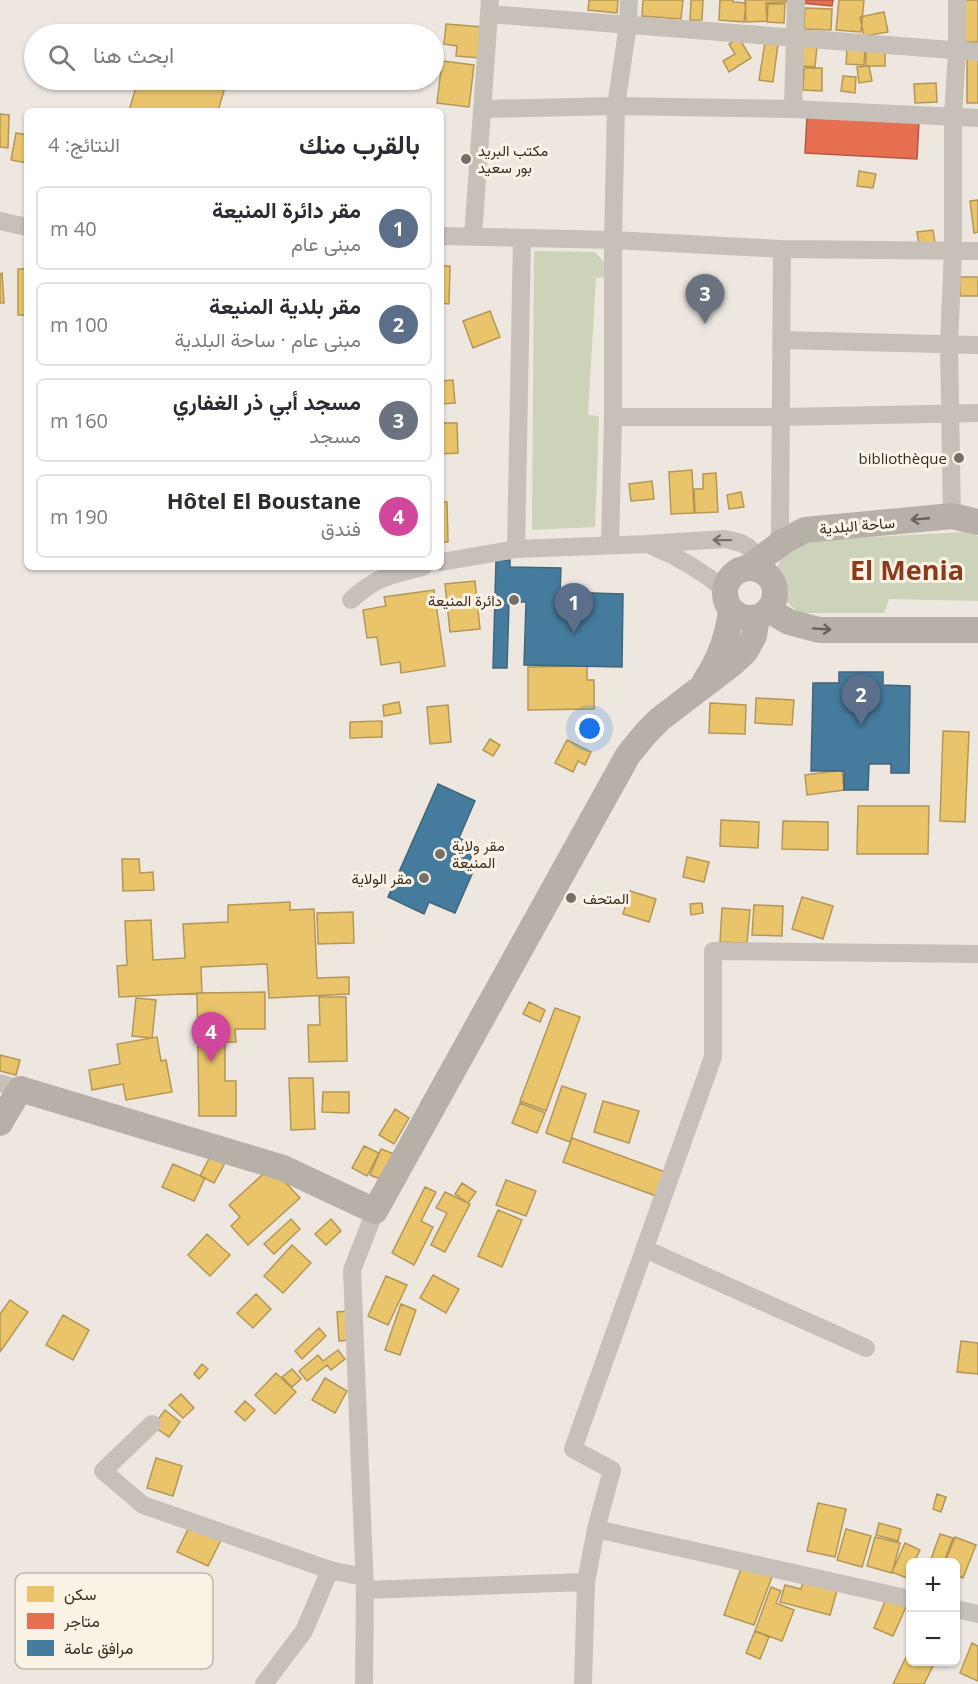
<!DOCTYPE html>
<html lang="ar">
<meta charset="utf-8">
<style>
:root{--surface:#fff;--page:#f7f7f7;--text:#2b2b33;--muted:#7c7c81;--line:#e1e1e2;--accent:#ea580c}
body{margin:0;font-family:"Open Sans",Vazirmatn,sans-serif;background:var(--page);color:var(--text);direction:rtl}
.controls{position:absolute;right:18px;bottom:18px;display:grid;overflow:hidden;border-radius:9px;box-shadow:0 2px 4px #0004}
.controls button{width:54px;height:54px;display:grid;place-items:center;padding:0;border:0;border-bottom:2px solid var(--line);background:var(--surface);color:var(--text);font:30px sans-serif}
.you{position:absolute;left:590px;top:729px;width:21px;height:21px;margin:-15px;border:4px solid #fff;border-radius:50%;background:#1a73e8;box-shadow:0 0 0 9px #1a73e833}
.badge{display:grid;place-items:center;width:39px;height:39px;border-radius:50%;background:var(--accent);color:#fff;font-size:20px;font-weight:700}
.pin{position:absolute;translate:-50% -50px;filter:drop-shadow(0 2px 3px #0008)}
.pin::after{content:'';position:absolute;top:32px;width:21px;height:18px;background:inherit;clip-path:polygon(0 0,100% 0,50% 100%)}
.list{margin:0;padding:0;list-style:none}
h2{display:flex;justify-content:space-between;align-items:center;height:78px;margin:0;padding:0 24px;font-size:26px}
h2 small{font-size:20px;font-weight:400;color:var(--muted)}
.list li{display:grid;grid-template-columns:39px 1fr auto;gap:18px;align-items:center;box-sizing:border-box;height:84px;margin:0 12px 12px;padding:0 12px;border:2px solid var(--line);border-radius:9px}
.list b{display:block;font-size:22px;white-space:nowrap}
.list p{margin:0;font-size:20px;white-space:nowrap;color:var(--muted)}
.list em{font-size:20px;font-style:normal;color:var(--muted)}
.icon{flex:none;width:33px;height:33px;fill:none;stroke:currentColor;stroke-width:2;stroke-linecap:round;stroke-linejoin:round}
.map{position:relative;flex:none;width:978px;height:1684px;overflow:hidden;direction:ltr}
.search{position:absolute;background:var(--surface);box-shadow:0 2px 4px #0004;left:24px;top:24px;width:420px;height:66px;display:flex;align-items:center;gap:15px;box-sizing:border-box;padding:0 21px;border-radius:33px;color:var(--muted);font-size:22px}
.panel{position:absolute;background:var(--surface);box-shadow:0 2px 4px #0004;left:24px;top:108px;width:420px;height:462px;border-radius:9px;direction:rtl}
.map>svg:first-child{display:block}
</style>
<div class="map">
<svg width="978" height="1684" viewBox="0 0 978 1684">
<rect width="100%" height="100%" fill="#ede7e0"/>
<!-- green -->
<path fill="#cdd3b9" d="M534 251 595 252 605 263 608 277 596 278 588 415 599 416 595 527 532 530Z
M964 532 978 536V601L889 599 884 613H801C785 605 771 580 779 563 784 554 791 548 799 541Z"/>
<!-- homes -->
<path fill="#e9c46a" stroke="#b49756" stroke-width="1.5" d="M589 0H618L617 13 588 10Z
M643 0H683L681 19 642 16Z
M691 0H703L702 20H690Z
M720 0H733V2L746 3 744 22 719 20Z
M745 0H787V2L766 3 767 21 746 22Z
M839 0H864L861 32 836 30Z
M965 0H978V42H963Z
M768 4H785L784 23 767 22Z
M805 8 832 9 831 30 804 29Z
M884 12 888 32 864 36 860 17Z
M446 24 483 27 480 58 456 56 457 46 444 44Z
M739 38 751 58 729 72 723 61 735 54 729 44Z
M765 42 778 44 773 82 759 80Z
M803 44 817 45 815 67 801 66Z
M847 49 865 50 864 65 846 64Z
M866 51H885V66H866Z
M967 59H978V103H967Z
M442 61 474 65 469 107 437 103Z
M869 66 872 81 859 83 857 67Z
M804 68H822V91L803 90Z
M843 76 856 77 855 93 841 91Z
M138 80H208L226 84 218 111H129Z
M936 83 937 102 915 103 914 84Z
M0 114 9 115 8 148 0 147Z
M16 133 27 135V163L11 160Z
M859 171 876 174 873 188 857 186Z
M978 200V232L974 233 970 201Z
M933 230 935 243 919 245 917 232Z
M441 266H450L449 304 441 303Z
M18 269H27V315H18Z
M2 273 4 303H0V274Z
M960 277H978V296H960Z
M490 311 500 337 473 348 463 321Z
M441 379V381L453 380 455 403 441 404Z
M441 423H457L458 453 441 454Z
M692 470 694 513 671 514 669 472Z
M716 473 718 512 695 513 694 489H703V474Z
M652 481 654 499 631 501 629 484Z
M741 492 744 507 729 509 727 495Z
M441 502H447L448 542H441Z
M475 581 480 629 450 632 445 584Z
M434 590 445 666 401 673 400 662 381 665 377 637 367 638 363 610 386 606 384 597Z
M587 666V680H594V709L528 710V667Z
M756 698 794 700 792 725 755 723Z
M399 702 401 713 384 716 383 705Z
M710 703 746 705 745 734 709 733Z
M448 705 451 742 430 744 427 707Z
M382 721V737L350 738V722Z
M943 731 969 732 965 822 940 821Z
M490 739 500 745 493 756 483 750Z
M567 740 591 752 585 765 578 761 573 772 555 763Z
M842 770 844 790 807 795 805 775Z
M858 806H929L928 854H857Z
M721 820 759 822 758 848 720 846Z
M783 821 828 822V850L782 849Z
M687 857 709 862 704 882 683 877Z
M122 859H139L140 873 153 872 154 890 123 891Z
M630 891 656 899 649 922 623 914Z
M802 897 833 906 823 939 792 929Z
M290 902V910L314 909 317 978 349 977V994L269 998 267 964 201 967 202 993 119 997 117 966 127 965 125 921 151 920 153 960 185 958 183 924 228 922V905Z
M702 903 703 913 691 915 690 904Z
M754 905 783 906 782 936 752 935Z
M722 908 750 910 747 943 720 942Z
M353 912 354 943 318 944 317 913Z
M265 992V1029H235L236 1042H225V1081H236V1116H199L197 993Z
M319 997H346L347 1061 309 1062 308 1025H320Z
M136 998 156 1000 152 1038 132 1036Z
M529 1002 545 1010 540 1022 523 1014Z
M555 1008 580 1017 546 1111 520 1101Z
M157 1037 161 1061 166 1060 172 1092 126 1100 123 1084 92 1090 89 1070 120 1064 117 1044Z
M0 1055 20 1060 16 1075 0 1071Z
M289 1078H313L315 1129 291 1130Z
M562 1086 586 1094 570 1142 546 1133Z
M323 1092H349V1113L322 1112Z
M603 1101 639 1111 629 1143 594 1132Z
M520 1103 545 1113 537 1133 512 1123Z
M395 1109 409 1118 394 1144 379 1135Z
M572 1138 668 1173 659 1197 563 1162Z
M364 1146 379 1153 367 1176 352 1168Z
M381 1149 394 1154 383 1180 370 1175Z
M212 1153 226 1161 214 1183 200 1176Z
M173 1164 205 1178 194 1201 162 1187Z
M271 1167 300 1198 248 1245 231 1226 240 1217 229 1205Z
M506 1180 536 1191 526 1216 496 1205Z
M462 1183 476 1192 468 1203 455 1194Z
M425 1187 436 1192 421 1221 433 1227 414 1265 392 1253Z
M445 1192 470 1204 445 1252 431 1245 447 1213 436 1208Z
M498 1210 522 1220 502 1267 478 1256Z
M291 1219 300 1229 274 1254 264 1244Z
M331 1219 341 1231 326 1245 315 1234Z
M207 1234 230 1255 210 1276 188 1255Z
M292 1245 311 1263 283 1293 264 1276Z
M433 1275 459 1289 446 1313 420 1298Z
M386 1276 407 1285 388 1325 368 1316Z
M256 1294 271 1309 253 1328 237 1313Z
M10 1300 28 1312 0 1352V1314Z
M401 1304 416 1310 400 1355 385 1350Z
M349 1311 352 1340 339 1341 337 1312Z
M63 1315 89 1330 73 1360 46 1345Z
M319 1328 326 1336 302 1359 295 1351Z
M961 1341 978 1343V1374L957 1372Z
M338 1350 345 1359 331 1370 327 1365 307 1381 299 1371 318 1355 323 1361Z
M202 1364 208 1369 199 1379 194 1374Z
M292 1369 301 1379 292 1387 282 1377Z
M276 1373 296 1392 275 1414 255 1395Z
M325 1378 347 1391 335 1413 312 1400Z
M181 1394 194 1408 183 1418 169 1405Z
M245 1401 255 1410 245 1421 235 1412Z
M165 1410 180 1422 169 1437 153 1426Z
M156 1458 182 1466 173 1496 147 1488Z
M937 1494 946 1497 941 1512 933 1509Z
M818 1503 846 1509 835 1557 807 1551Z
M191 1523 222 1538 208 1566 177 1552Z
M879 1523 901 1529 898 1541 876 1535Z
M846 1529 871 1536 862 1567 837 1560Z
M940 1534 953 1538 944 1562H930Z
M875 1537 900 1543 892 1573 867 1566Z
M955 1537 976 1545 963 1578 956 1575V1562H945Z
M905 1543 920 1550 914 1562H910V1571L907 1578 892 1572Z
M743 1563 773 1574 754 1625 724 1615Z
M803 1582 839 1584 830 1615 780 1602 785 1585 801 1589Z
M771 1587 781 1591 776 1603 794 1610 782 1641 755 1631Z
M886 1599 906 1607 893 1636 874 1628Z
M755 1631 769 1637 760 1659 746 1653Z
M972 1643 978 1646V1681L960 1673Z
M910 1649V1662H935L924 1684H893Z"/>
<!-- shops -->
<path fill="#e76f51" stroke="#b25b44" stroke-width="1.5" d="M803 0H833L832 6 802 3Z
M807 116 919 122 917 159 805 153Z"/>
<!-- public -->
<path fill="#457b9d" stroke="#41647a" stroke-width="1.5" d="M496 560H510V567L561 568 560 592 623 594 622 667 524 665 526 602H509L507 668H493Z
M839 672H883V685L910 686 909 773H891V764H869L868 790H844V771H811L813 683H839Z
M438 784 475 801 459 838 476 846 469 862 476 865 455 913 429 902 424 914 388 897Z"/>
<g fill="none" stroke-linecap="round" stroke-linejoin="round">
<!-- street -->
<path stroke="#c6c0b9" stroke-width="18" d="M489 14 978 52
M482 109 616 106 793 109 978 118
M793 109 796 0
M0 221 27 227
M441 236 613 240 782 249 978 251
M473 236 490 0
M782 340 978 345
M613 417H781L978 413
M952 516 949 345 953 250V116L957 51V0
M779 544 780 531 782 249
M610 545 613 417V240L616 106 628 25 629 0
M652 546C679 557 702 571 725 590
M516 549 522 238
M441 562 516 549 647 544 725 539 741 543 748 547 759 559 764 573
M351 600C376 577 391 575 423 567
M0 1083 20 1089
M645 1249 866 1348
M152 1424 103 1471 143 1505 330 1570 363 1577
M596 1529 910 1599
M365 1590 586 1582
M956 1609 978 1614
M264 1684 304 1631 330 1570
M364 1684 365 1590 352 1270 375 1211
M583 1684 586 1582 596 1529 612 1470 573 1449 713 1057V951L978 954"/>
<!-- secondary -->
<path stroke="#b7b0a9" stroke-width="26" d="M748 568 784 541 805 530 952 516 978 522
M725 593a25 25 0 1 1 50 0a25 25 0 1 1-50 0Z
M768 610 789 622 819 630H978
M705 681C720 659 728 636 731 610
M0 1123 20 1089 283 1168 375 1211 628 755 647 732 660 719 732 664 745 652 754 636 757 617"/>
</g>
<!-- one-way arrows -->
<defs><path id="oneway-shaft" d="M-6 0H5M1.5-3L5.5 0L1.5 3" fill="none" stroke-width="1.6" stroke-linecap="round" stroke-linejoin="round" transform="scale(1.5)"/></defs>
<g stroke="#6a615b">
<use href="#oneway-shaft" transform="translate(920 519) rotate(175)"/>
<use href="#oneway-shaft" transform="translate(822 629) rotate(4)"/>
</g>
<use stroke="#776f69" href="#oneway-shaft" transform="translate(722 540) rotate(-179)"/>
<!-- markers -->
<g fill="#776e68" stroke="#fbf2e6" stroke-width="2">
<circle cx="466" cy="159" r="6"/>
<circle cx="959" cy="458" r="6"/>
<circle cx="514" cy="600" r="6"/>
<circle cx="440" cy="854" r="6"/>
<circle cx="424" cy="878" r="6"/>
<circle cx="571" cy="898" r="6"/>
</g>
<g text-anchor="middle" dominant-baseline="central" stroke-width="6" stroke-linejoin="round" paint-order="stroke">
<!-- poi labels -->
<g font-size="15" fill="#372d27" stroke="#fbf2e6" text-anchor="start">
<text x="478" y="150">مكتب البريد<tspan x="478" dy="17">بور سعيد</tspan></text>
<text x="947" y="458" text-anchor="end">bibliothèque</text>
<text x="502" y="600" text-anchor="end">دائرة المنيعة</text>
<text x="452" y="845">مقر ولاية<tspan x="452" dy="17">المنيعة</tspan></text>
<text x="412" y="878" text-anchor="end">مقر الولاية</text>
<text x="583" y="898">المتحف</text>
</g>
<!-- street labels -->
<g font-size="15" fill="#372d27" stroke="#fbf2e6">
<text transform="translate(857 525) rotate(-5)">ساحة البلدية</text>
</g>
<!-- town labels -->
<g font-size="27" font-weight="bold" fill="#8c3b1a" stroke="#fbf2e6">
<text x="907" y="569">El Menia</text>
</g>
</g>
<!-- legend -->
<rect x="15" y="1573" width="198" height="96" rx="9" fill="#fbf2e6" stroke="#c0b7ad" stroke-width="1.5"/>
<rect x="27" y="1586" width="27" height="16" fill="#e9c46a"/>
<rect x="27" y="1613" width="27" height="16" fill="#e76f51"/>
<rect x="27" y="1640" width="27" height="16" fill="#457b9d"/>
<g font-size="16" fill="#372d27">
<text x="64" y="1600">سكن</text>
<text x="64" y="1627">متاجر</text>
<text x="64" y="1654">مرافق عامة</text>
</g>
</svg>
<div class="controls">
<button>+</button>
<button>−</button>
</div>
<div class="you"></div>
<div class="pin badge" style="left:574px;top:633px;background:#5c6f8a">1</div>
<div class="pin badge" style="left:861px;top:725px;background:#5c6f8a">2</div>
<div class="pin badge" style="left:705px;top:324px;background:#6b7280">3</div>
<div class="pin badge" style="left:211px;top:1062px;background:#d1479c">4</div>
<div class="search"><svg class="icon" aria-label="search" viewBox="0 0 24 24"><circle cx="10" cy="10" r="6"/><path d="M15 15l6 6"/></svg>ابحث هنا</div>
<section class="panel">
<h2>بالقرب منك<small>النتائج: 4</small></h2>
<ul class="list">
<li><span class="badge" style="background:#5c6f8a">1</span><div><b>مقر دائرة المنيعة</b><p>مبنى عام</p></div><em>40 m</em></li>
<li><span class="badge" style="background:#5c6f8a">2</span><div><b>مقر بلدية المنيعة</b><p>مبنى عام · ساحة البلدية</p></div><em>100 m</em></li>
<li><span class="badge" style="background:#6b7280">3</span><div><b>مسجد أبي ذر الغفاري</b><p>مسجد</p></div><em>160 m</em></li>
<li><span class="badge" style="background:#d1479c">4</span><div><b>Hôtel El Boustane</b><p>فندق</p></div><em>190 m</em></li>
</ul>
</section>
</div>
